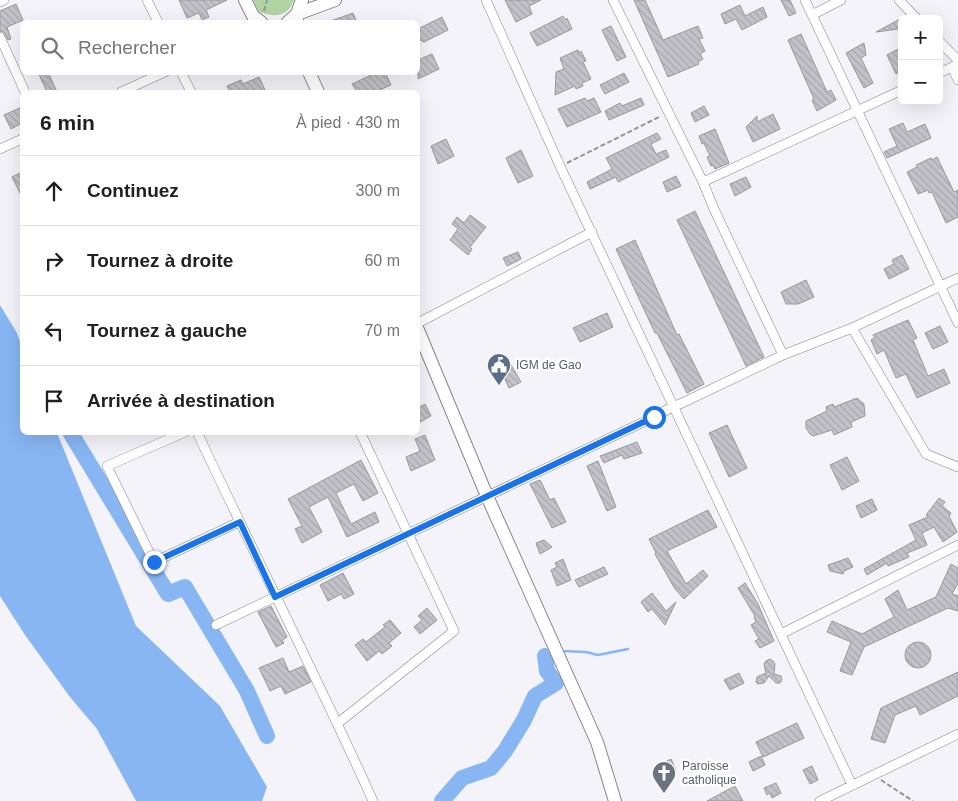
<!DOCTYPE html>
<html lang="fr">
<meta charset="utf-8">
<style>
:root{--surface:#fff;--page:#f2f2f2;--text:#202124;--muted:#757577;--line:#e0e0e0}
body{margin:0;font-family:Helvetica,sans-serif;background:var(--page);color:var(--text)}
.controls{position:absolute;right:15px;top:15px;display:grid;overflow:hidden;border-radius:8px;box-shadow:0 5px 20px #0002}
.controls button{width:45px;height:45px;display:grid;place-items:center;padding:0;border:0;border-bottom:1px solid var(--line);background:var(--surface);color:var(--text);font:25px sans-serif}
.stop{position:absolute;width:15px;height:15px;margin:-11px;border:4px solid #1a73e8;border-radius:50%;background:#fff}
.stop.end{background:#1a73e8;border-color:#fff;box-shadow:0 1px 5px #0008}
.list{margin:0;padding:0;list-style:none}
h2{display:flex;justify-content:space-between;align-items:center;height:65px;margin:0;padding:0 20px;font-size:21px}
h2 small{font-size:16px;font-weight:400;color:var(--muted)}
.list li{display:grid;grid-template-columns:32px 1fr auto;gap:15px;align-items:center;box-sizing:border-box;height:70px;padding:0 20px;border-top:1px solid var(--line)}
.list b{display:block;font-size:19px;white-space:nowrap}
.list em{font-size:16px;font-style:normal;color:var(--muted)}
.icon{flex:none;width:28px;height:28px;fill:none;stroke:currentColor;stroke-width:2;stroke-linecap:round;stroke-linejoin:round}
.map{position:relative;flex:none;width:958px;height:801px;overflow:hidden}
.search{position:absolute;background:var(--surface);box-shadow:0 5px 20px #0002;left:20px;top:20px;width:400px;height:55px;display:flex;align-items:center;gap:12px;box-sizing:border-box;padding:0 18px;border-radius:8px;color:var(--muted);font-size:19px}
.panel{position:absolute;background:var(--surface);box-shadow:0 5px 20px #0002;left:20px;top:90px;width:400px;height:345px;border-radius:8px}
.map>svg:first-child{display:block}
</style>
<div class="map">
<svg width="958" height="801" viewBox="0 0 958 801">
<defs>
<pattern id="building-back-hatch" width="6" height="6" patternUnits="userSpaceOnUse" patternTransform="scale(1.25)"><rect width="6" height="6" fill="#c2c2c8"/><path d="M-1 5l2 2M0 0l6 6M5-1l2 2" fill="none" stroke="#a7a7ac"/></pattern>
</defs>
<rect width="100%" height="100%" fill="#f3f3f9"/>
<!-- green -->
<path fill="#b2d4a5" d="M253 0H294C288 18 274 17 259 12Z"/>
<!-- water -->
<path fill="#87b6f3" d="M0 305 17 333 22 347V432L57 433 136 626 220 706 267 787 262 801H136L97 729 70 697 25 635 0 596Z"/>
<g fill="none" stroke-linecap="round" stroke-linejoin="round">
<!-- stream -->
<path stroke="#87b6f3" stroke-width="2.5" d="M562 651 586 652 598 655 628 649"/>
<!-- river -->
<path stroke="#87b6f3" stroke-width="16" d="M70 432 168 594 185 587 247 691 267 736
M442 801 462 778 491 768 505 751 524 720 535 696 556 683 547 671 545 656"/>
</g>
<!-- building -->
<path fill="url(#building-back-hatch)" stroke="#97979d" d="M179 0H227L206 10 209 17 202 20 199 13 187 18Z
M505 0H541L529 6 532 14 516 22Z
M634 0H645L663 40 698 26 703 38 699 39 705 51 700 54 703 59 698 62 699 64 668 77Z
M781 0H790L796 13 789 16Z
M16 4 23 20 7 27 11 39 8 40 4 32 0 31V11Z
M740 5 745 16 763 7 767 17 742 30 736 19 725 24 721 14Z
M353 13 356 20 350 22H328Z
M563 16 565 20 567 18 572 29 537 46 530 33Z
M442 17 448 30 424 42 418 39 420 28Z
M902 18V27L898 29 876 32Z
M611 26 626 57 617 61 602 30Z
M801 34 827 92 831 90 836 100 817 111 812 100 814 99 788 40Z
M864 43 866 55 861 58 873 83 864 88 846 53Z
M902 47V71L896 74 887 55Z
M578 50 579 53 581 51 586 61 583 62 591 79 582 83 583 86 576 89 575 86 555 95 556 72 564 69 560 58Z
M432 54 439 69 418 79V60Z
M38 72H48L57 92H47Z
M378 72H385L391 85 375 92H357L352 84Z
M624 73 629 82 605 94 600 85Z
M259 77 266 92H230L227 86 241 80 243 84Z
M585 98 587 101 594 98 601 112 567 127 558 109Z
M641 98 644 105 609 120 605 111 620 103 622 106Z
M704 106 709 115 695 122 691 113Z
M22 107V123L11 129 4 115Z
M773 114 780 129 753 142 746 127 757 116V122Z
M903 123 907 132 925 124 931 138 887 158 884 152 897 146 889 129Z
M715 129 729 163 715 169 713 165 711 166 707 157 710 156 704 143 702 144 699 136Z
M657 133 661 139 651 144 656 154 666 150 669 157 618 182 616 177 590 189 587 182 612 169 606 158Z
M446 139 454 156 438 164 431 146Z
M521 150 533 176 518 183 506 158Z
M937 157 954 192 958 190V217L946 223 932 192 929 193 928 190 918 194 907 172 917 167 916 165 931 158 932 160Z
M22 172V197L12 177Z
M676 176 681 186 667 192 663 182Z
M746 177 751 187 735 196 730 184Z
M695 211 764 357 746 366 677 220Z
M470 215 486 227 470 247 472 249 468 255 450 240 458 229 452 224 457 217 464 223Z
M635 240 677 335 679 334 704 384 687 393 657 333H655L616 249Z
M518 252 521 259 507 266 503 258Z
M902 255 909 269 889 279 884 269 894 264 892 260Z
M806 280 814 297 798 304H786L781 292Z
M607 313 613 327 580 342 573 328Z
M908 320 917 338 913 340 928 376 944 369 950 383 917 398 906 374 896 378 884 350 877 354 871 340 875 338 873 335Z
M940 326 948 342 933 349 925 333Z
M507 358 521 382 509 388 498 364Z
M857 398 864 404 865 416 851 422 852 427 834 435 832 430 813 436 810 434 806 428V421L827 411 826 407 833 404 834 407Z
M425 404 431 416 420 422 418 416V408Z
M727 425 747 468 729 477 709 433Z
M425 435 435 460 411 471 406 457 420 451 415 439Z
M637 442 642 453 624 459 622 455 604 463 600 456Z
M847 457 859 481 842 490 830 465Z
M361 460 378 493 363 501 354 484 336 493 351 524 375 512 379 522 347 537 328 497 309 507 322 532 302 543 295 529 302 526 288 499Z
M598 461 616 507 607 511 587 466Z
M540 480 550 500 554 498 566 522 552 528 530 484Z
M939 498 945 502 942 506 951 513 949 516 957 532 943 542 934 527 922 533 927 545 907 553 909 557 888 566 887 563 867 575 864 569 916 540 909 525 928 517 926 515Z
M872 499 877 510 861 518 856 506Z
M708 510 717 527 667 551 686 584 703 570 708 576 684 599 675 589 655 554 656 553 649 539Z
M544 540 552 547 540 554 536 543Z
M848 558 853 567 844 571 843 574 830 571 828 565Z
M563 559 571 580 557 586 551 570 557 567 555 563Z
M951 564 958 568V583L952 594 958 596V611L948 608 864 647 852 675 840 671 851 642 827 632 832 621 862 634 894 617 885 599 898 590 907 610 936 597Z
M604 567 608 574 579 587 575 580Z
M343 573 354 594 344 599 341 594 328 601 320 585Z
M745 583 758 604 774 641 760 648 755 641 759 639 751 625 756 622 754 617 755 616 738 588Z
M652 593 666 611 676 602 665 625 652 609 648 612 641 602Z
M271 606 287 637 282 640 284 643 276 647 258 612Z
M427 608 437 620 420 634 414 627 422 620 418 616Z
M390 620 401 633 389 643 392 646 382 654 379 651 367 661 355 645 363 639 366 642 385 627 383 625Z
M905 655a13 13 0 1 1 26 0a13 13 0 1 1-26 0Z
M283 658 289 672 303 666 311 682 285 694 281 686 270 691 259 668Z
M770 659 773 661 775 664 774 674 781 676 782 680 780 683H776L769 676 764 683 758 684 756 682 757 677 766 673 764 664 766 661Z
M958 672V696L920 715 916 706 895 715 885 743 871 739 881 708Z
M739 673 744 683 730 690 724 680Z
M797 723 804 738 763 757 756 742Z
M761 756 765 765 753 771 749 762Z
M671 759 676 770 660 777 655 767Z
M812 766 818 780 810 784 803 770Z
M776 783 781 793 772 798 770 793 767 795 764 788Z
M735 786 743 801H707Z"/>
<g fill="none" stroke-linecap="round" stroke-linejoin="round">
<!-- street casing -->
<g stroke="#86868c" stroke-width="10">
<path id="street" d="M147 0 158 22
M486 0 560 166 852 785
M613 0 703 182 714 209 783 355
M805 0 958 323
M899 0 917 19
M0 2 4 0
M812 15 841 0
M0 37 25 92
M939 41 958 60
M958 64 952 67 958 80
M181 72 191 92
M939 73 952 67
M121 92 165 72
M0 149 22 139
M703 182 902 90
M418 323 592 232
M852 328 926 454 958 467
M185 432 107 466 154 562 239 522
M197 432C255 556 317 677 373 801
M216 625 654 417 674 406 680 404 783 355 852 328 958 278
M781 634 958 545
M338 723 454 631 360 432
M820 801 958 734"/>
</g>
<!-- primary casing -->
<g stroke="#86868c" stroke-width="14">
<path id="primary" d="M245 0 253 16 261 22
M288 22 297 14 302 0
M297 22V14L335 0
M309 72 318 92
M418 330 487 496 597 742 615 801"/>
</g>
<!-- path -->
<path stroke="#949498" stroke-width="2" stroke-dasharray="5 2.5" stroke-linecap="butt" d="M264 11 267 0
M567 163 661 116
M881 780 913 801"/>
<!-- street -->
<use href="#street" stroke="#fff" stroke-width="9"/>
<!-- primary -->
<use href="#primary" stroke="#fff" stroke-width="12"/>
</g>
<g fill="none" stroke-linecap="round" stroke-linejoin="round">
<!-- route -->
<path stroke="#1a73e8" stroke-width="6" d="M154 562 240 522 275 597 654 417"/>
</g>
<!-- icons -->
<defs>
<g id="civic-pin" transform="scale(1.25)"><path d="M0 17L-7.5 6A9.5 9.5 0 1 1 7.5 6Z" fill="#5c6f8a" stroke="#fff"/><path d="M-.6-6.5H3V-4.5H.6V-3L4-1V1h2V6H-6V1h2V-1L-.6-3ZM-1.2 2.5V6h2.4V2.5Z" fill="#fff"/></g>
<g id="church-pin" transform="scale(1.25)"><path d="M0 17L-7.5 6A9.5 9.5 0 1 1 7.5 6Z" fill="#6b7280" stroke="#fff"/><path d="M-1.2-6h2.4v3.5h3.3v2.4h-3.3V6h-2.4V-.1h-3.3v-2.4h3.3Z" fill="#fff"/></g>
</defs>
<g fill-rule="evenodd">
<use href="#civic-pin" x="499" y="365"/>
<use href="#church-pin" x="664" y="773"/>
</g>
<g text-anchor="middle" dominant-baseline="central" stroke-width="5" stroke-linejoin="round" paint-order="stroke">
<!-- service labels -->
<g font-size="12" fill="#4e5e75" stroke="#fff" text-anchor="start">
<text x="516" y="365">IGM de Gao</text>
</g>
<!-- worship labels -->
<g font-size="12" fill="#5b616d" stroke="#fff" text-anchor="start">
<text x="682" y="766">Paroisse<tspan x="682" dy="14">catholique</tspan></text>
</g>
</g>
</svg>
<div class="controls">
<button>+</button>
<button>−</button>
</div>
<div class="stop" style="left:654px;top:417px"></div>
<div class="stop end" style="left:154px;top:562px"></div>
<div class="search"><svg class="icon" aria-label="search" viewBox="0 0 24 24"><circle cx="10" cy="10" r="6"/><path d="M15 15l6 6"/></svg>Rechercher</div>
<section class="panel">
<h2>6 min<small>À pied · 430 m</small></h2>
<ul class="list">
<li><svg class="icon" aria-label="ahead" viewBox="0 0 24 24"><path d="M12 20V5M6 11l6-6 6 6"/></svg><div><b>Continuez</b></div><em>300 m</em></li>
<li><svg class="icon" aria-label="right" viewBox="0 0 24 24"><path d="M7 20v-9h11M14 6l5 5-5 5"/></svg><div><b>Tournez à droite</b></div><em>60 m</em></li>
<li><svg class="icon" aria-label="left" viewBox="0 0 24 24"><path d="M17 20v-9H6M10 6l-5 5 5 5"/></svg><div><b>Tournez à gauche</b></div><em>70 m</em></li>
<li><svg class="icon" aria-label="arrive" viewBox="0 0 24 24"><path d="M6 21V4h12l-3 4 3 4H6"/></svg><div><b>Arrivée à destination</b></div></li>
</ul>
</section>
</div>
